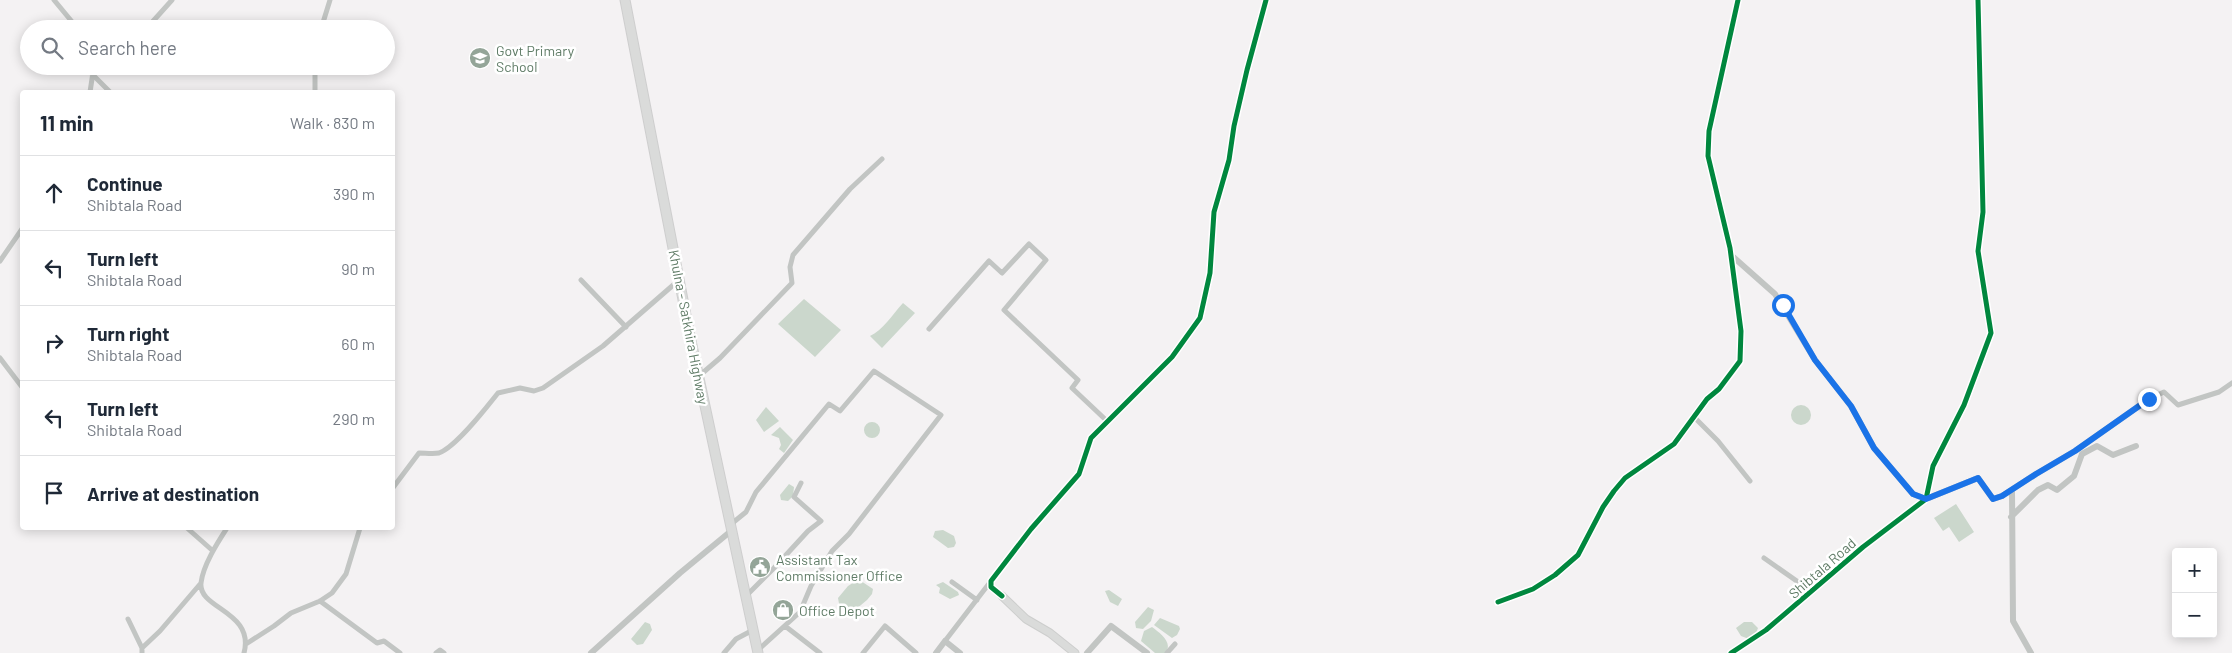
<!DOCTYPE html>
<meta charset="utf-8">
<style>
:root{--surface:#fff;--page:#f2f2f3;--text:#1f2937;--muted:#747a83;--line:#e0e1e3}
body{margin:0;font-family:Barlow,sans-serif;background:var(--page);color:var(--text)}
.controls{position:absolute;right:15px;bottom:15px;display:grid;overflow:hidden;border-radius:5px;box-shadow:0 2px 12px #0003}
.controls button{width:45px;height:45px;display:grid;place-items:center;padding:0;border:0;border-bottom:1px solid var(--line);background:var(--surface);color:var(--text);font:25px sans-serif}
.stop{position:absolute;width:15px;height:15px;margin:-11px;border:4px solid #1a73e8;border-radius:50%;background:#fff}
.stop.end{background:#1a73e8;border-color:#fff;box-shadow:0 1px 5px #0008}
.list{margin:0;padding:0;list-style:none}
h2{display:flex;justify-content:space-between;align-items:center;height:65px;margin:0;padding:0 20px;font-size:21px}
h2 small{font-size:16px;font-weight:400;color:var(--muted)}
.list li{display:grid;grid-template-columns:32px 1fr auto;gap:15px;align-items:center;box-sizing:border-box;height:75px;padding:0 20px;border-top:1px solid var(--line)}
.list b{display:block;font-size:19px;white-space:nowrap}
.list p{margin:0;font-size:16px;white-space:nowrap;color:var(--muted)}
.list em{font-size:16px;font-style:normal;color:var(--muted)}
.icon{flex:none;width:28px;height:28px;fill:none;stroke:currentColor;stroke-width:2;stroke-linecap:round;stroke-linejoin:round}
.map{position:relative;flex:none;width:2232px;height:653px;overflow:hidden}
.search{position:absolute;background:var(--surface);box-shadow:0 2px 12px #0003;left:20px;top:20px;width:375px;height:55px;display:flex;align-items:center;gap:12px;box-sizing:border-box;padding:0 18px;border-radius:28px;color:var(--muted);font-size:19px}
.panel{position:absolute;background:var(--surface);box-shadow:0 2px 12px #0003;left:20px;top:90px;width:375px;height:440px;border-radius:5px}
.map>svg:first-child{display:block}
</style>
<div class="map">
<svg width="2232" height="653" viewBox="0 0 2232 653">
<rect width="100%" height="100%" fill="#f4f2f3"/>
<!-- water -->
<path fill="#cbd7cc" d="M804 299 841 330 815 357 778 324Z
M903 303 915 313 882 348 870 336C882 331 893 314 903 303Z
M1791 415a10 10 0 1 1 20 0a10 10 0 1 1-20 0Z
M766 407 779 421 764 432 756 420Z
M864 430a8 8 0 1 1 16 0a8 8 0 1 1-16 0Z
M780 427 793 440 784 453 779 449 781 445 779 438 771 435Z
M789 484 794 487 793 496 788 501 781 500 780 495Z
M1956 504 1974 532 1959 542 1949 527 1943 531 1934 518Z
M943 530 954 536 956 543 954 547 948 548 933 537 935 531Z
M856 581H861L873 589 872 594 867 600 849 615 840 609 838 598 848 586Z
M943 582 958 592 959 595 950 599 939 593 940 588 936 585Z
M1109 590 1122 599 1118 606 1110 602 1105 591Z
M1148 607 1154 610 1151 621 1143 629 1136 628 1135 622Z
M1160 618 1179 626 1180 629 1177 635 1172 638 1154 625Z
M645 622 650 624 652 630 643 644 637 645 631 639Z
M1744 622H1752L1758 628 1756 633 1749 639 1741 636 1736 628Z
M1152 627C1160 633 1174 643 1165 653H1155L1141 641 1144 631Z"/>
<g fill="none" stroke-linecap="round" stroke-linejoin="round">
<!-- secondary casing -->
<g stroke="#cdcecd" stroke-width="9">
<path id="secondary" d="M1002 596 1026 619 1050 633 1075 653"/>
</g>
<!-- trunk casing -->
<g stroke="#cecece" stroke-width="11">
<path id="trunk" d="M625 0 690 336 758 653"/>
</g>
<!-- minor -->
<path stroke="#c2c5c3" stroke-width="5" d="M54 0 78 29
M146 29 172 0
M321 29 330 0
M91 73 110 92
M90 92 94 66
M315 92V66
M0 261 22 229
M581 280 626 327
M929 329 989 261 1002 273 1029 244 1046 260 1004 310 1078 380 1072 388 1107 421
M0 358 22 387
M699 376 720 358 792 283 790 267 793 255 850 189 882 159
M2149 399 2164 392 2178 405 2219 392 2232 383
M1693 416 1718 441 1750 481
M392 489 419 453C425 453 433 454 439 453 456 447 486 408 498 393L520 388 534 391 543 388 603 346 679 280
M1926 499 1933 466 1964 405 1991 333 1978 251 1983 212 1978 0
M730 525 746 512 756 492 829 404 840 411 874 371 941 415 849 534 832 551 811 586 800 612 757 651
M187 528 213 551
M227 528C218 542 203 565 201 583 198 609 255 611 244 653
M1764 558 1811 591
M952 582 977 600
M746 596 774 568 808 531 821 521 794 497 801 483
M1002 596 991 587V581L1031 529 1079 474 1091 438 1172 357 1200 318 1210 273 1214 212 1229 160 1234 126 1247 70 1266 0
M320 601 377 643 384 641 400 653
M1498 602 1533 589 1555 575 1578 555 1603 507 1614 491 1625 478 1674 444 1707 399 1719 389 1740 361 1741 331 1730 248 1708 156 1709 131 1738 0
M128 619 142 648
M785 626 820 653
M945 641 991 581
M246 644 274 626 291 613 320 601 332 593 346 574 360 528
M142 653V648L160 631 201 583
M436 653 440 650 444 653
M724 653 736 639 753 630
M863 653 885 626 916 653
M1167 653 1175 644"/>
<!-- tertiary -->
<path stroke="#c2c5c3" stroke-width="6" d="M1731 255 1775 294 1815 360 1851 406 1874 448 1913 494 1926 499 1978 478 1993 499 2002 496 2036 474 2075 451 2149 399
M2012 490 2013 621 2031 653
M2011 517 2038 490 2048 485 2057 490 2074 476 2082 454 2097 446 2113 455 2136 446
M591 653 680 573 731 531
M936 653 945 641 960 653
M1087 653 1111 626 1147 653
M1731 653 1766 630 1863 547 1926 499"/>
<!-- secondary -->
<use href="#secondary" stroke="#dadbda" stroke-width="7"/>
<!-- trunk -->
<use href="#trunk" stroke="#dadbda" stroke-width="9"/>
<!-- cycleway casing -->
<g stroke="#fff" stroke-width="8">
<path id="cycleway" d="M1002 596 991 587V581L1031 529 1079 474 1091 438 1172 357 1200 318 1210 273 1214 212 1229 160 1234 126 1247 70 1266 0
M1498 602 1533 589 1555 575 1578 555 1603 507 1614 491 1625 478 1674 444 1707 399 1719 389 1740 361 1741 331 1730 248 1708 156 1709 131 1738 0
M1731 653 1766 630 1863 547 1926 499 1933 466 1964 405 1991 333 1978 251 1983 212 1978 0"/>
</g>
<!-- cycleway -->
<use href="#cycleway" stroke="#00873e" stroke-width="5"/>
</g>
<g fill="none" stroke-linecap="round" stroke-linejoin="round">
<!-- route -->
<path stroke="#1a73e8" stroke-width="6" d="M1783 305 1815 360 1851 406 1874 448 1913 494 1926 499 1978 478 1993 499 2002 496 2036 474 2075 451 2149 399"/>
</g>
<!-- icons -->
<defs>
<g id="school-disc" transform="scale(1.125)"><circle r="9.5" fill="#94a598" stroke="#fff"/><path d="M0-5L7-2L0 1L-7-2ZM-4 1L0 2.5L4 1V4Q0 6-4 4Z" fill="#fff"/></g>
<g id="civic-disc" transform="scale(1.125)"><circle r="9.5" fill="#94a598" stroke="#fff"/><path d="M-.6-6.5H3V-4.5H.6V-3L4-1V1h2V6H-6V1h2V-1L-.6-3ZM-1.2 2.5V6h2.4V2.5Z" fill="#fff"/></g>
<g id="shop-disc" transform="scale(1.125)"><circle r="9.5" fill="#94a598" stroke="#fff"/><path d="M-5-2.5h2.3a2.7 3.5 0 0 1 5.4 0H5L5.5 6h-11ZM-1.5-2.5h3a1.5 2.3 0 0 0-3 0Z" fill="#fff"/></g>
</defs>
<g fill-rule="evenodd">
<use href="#school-disc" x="480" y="58"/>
<use href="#civic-disc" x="760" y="567"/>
<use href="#shop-disc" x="783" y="610"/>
</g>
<g text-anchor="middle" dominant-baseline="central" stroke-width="5" stroke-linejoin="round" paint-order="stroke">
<!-- poi labels -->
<g font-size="14" fill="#607c67" stroke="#fff" text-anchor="start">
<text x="496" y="50">Govt Primary<tspan x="496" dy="16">School</tspan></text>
<text x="776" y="559">Assistant Tax<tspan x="776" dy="16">Commissioner Office</tspan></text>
<text x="799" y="610">Office Depot</text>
</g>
<!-- street labels -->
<g font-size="14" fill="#607c67" stroke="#fff">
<text transform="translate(689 327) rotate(79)">Khulna - Satkhira Highway</text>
<text transform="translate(1822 568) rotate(-41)">Shibtala Road</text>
</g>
</g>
</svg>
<div class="controls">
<button>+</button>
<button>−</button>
</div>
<div class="stop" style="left:1783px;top:305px"></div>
<div class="stop end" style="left:2149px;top:399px"></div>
<div class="search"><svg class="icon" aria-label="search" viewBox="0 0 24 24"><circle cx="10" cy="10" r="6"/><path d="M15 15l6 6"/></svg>Search here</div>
<section class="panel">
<h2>11 min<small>Walk · 830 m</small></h2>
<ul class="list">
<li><svg class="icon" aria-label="ahead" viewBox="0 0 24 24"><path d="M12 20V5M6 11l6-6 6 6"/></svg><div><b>Continue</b><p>Shibtala Road</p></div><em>390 m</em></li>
<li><svg class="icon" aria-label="left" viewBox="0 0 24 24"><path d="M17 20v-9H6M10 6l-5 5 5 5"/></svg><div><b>Turn left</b><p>Shibtala Road</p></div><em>90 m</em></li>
<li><svg class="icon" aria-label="right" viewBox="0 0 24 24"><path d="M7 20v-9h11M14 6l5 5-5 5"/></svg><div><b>Turn right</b><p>Shibtala Road</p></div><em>60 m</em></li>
<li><svg class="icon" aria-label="left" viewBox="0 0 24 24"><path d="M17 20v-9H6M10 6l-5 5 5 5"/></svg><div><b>Turn left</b><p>Shibtala Road</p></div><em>290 m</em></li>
<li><svg class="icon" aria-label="arrive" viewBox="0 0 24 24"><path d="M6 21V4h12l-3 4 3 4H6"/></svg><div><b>Arrive at destination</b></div></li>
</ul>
</section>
</div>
